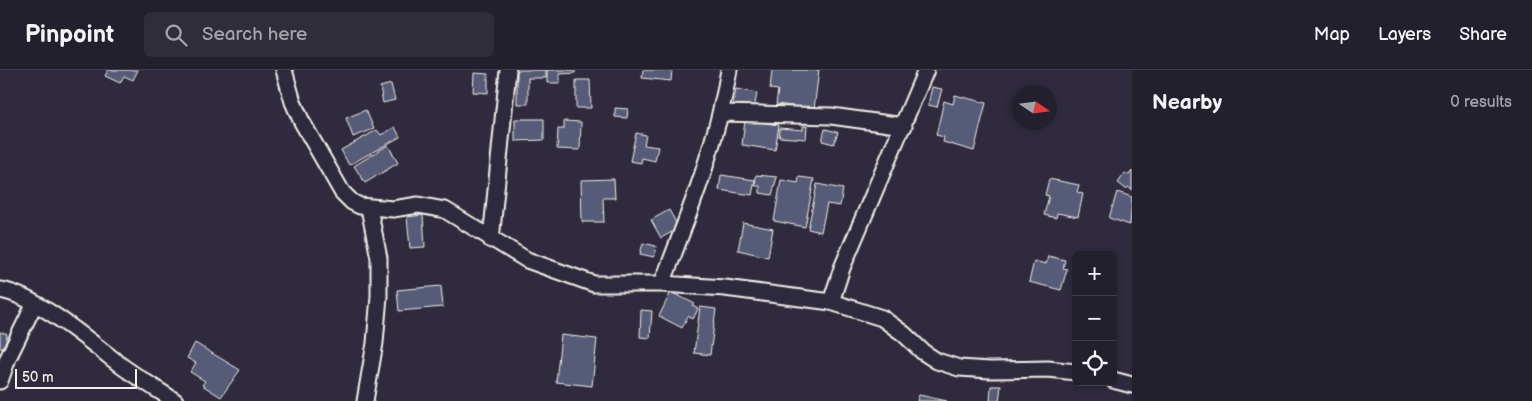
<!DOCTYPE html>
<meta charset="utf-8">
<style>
:root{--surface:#23202e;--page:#2f2d3a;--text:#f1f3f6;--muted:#a3a3aa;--line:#403e4a}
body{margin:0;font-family:"Balsamiq Sans",sans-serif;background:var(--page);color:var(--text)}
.controls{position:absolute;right:15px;bottom:15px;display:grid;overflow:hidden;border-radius:8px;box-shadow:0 2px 8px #0003}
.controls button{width:45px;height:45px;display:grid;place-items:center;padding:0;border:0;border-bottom:1px solid var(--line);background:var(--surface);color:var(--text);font:25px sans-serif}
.compass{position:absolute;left:1012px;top:15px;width:45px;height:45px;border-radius:50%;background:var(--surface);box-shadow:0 2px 8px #0003;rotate:103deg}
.scale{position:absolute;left:15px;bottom:12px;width:122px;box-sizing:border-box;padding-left:5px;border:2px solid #f4f1e8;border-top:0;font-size:14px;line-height:18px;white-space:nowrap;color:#f4f1e8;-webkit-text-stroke:4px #2f2a3d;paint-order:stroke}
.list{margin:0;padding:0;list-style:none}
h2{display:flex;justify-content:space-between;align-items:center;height:65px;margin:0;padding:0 20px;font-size:21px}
h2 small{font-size:16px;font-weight:400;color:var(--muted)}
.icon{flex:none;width:28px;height:28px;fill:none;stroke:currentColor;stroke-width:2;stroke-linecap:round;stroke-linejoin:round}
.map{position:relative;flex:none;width:1132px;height:331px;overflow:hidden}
header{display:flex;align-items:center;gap:30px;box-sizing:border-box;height:70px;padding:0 25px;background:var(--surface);border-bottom:1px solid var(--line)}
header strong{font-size:24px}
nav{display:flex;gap:28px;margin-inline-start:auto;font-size:18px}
.search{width:350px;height:45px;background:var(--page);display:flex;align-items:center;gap:12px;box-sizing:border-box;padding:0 18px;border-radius:8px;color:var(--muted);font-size:19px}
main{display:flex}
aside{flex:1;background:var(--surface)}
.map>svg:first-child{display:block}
</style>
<header>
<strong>Pinpoint</strong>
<div class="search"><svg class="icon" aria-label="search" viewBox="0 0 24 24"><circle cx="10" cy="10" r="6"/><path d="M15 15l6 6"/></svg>Search here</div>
<nav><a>Map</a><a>Layers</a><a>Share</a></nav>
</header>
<main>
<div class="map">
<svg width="1132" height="331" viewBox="0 0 1132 331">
<rect width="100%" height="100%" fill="#2f2a3d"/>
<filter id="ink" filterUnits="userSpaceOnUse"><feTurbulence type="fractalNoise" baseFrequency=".02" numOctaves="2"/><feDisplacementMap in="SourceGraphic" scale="10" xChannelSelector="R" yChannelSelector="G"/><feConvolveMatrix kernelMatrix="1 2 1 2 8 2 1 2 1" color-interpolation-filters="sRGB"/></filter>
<g filter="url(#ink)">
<!-- building -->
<path fill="#565c78" stroke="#f4f1e8" d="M108 0H138L133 10 124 6 120 13 105 6Z
M517 0H546V8H528V34H517Z
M547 0H575V3L560 4V13H547Z
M643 0H672L671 11 642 8Z
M772 0H819L814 39 776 34 778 20 770 19Z
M474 3 488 4V23L473 22Z
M576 10H590L591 38H576Z
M391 14 395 30 383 33 380 17Z
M932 17 942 19 937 37 928 35Z
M736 19 757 23 754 40 733 36Z
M955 25 986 33 974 81 943 72 944 67 936 65 944 31 953 34Z
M615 38 628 39 627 48 615 47Z
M366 40 374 59 353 67 346 48Z
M515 49H544V70L515 71Z
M745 50 779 55 775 80 742 75Z
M564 51 581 52 580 80 557 79 558 59H564Z
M803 56H807L806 69 779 67 780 58 803 60Z
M395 57 400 67 349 95 341 80 377 60 381 65Z
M825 59 838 62 834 74 822 71Z
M636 63 646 65 644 75 658 77 655 91 642 88 641 93 630 91Z
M388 75 398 93 365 113 354 96Z
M1132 101V120L1128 117 1126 119 1118 113 1125 103 1129 105Z
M721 105 755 110 752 125 719 120Z
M756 105 777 107 772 125 760 123V116H755Z
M799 107 814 109 805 157 774 151 781 110 798 113Z
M614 109 615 128H603L604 152H582L581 110Z
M1049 109 1079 115 1077 122 1083 124 1078 147 1057 143 1056 148 1044 145 1049 126 1045 125Z
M817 114 843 119 840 136 827 134 821 162 808 159Z
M1117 122 1132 127 1130 155 1109 148Z
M669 140 679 158 661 168 651 150Z
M423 145 425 177 410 178 407 147Z
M743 153 773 159 768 187 738 180Z
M643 173 656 176 654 187 640 184Z
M1048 186 1065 190 1063 198 1067 199 1061 220 1029 212 1034 191 1046 194Z
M441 216 443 237 399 241 397 220Z
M671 222 695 234 693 236 698 239 693 249 688 246 682 258 659 246Z
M700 237 716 239 710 285 694 283Z
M641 240 652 241 650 268 640 267Z
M0 262 7 264 5 279 0 278Z
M561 265 597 269 592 316 556 312Z
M195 273 240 300 221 327 202 315 205 311 190 302 196 293 187 288Z
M991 316H1001L999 331H990Z
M919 325 947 331H917Z"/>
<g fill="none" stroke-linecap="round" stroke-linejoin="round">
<!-- street casing -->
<g stroke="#f4f1e8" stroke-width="19">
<path id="street" d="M284 0 293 32 302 52 342 122 352 132 360 136 393 139 418 135 445 140 527 190 594 214H662L725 218 831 232 882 248 904 264 923 282 937 291 959 298 990 300 1048 299 1076 302
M722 43 831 46 904 56
M491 170 508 0
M662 214C689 144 717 74 729 0
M0 220C36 225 93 274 123 297 140 309 158 320 175 331
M831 232 842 198 926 0
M1113 310 1132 315
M0 311 8 288 34 235
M365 331 375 273 379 226V188L369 138"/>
</g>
<!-- street -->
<use href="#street" stroke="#2f2a3d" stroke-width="15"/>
</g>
</g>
</svg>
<div class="controls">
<button>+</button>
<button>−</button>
<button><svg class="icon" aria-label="locate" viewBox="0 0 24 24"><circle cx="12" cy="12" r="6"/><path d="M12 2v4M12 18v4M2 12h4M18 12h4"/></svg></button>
</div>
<svg class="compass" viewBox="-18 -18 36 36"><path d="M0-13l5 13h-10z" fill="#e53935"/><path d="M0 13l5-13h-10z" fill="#a3a3aa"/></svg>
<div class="scale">50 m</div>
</div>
<aside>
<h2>Nearby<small>0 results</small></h2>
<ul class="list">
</ul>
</aside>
</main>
